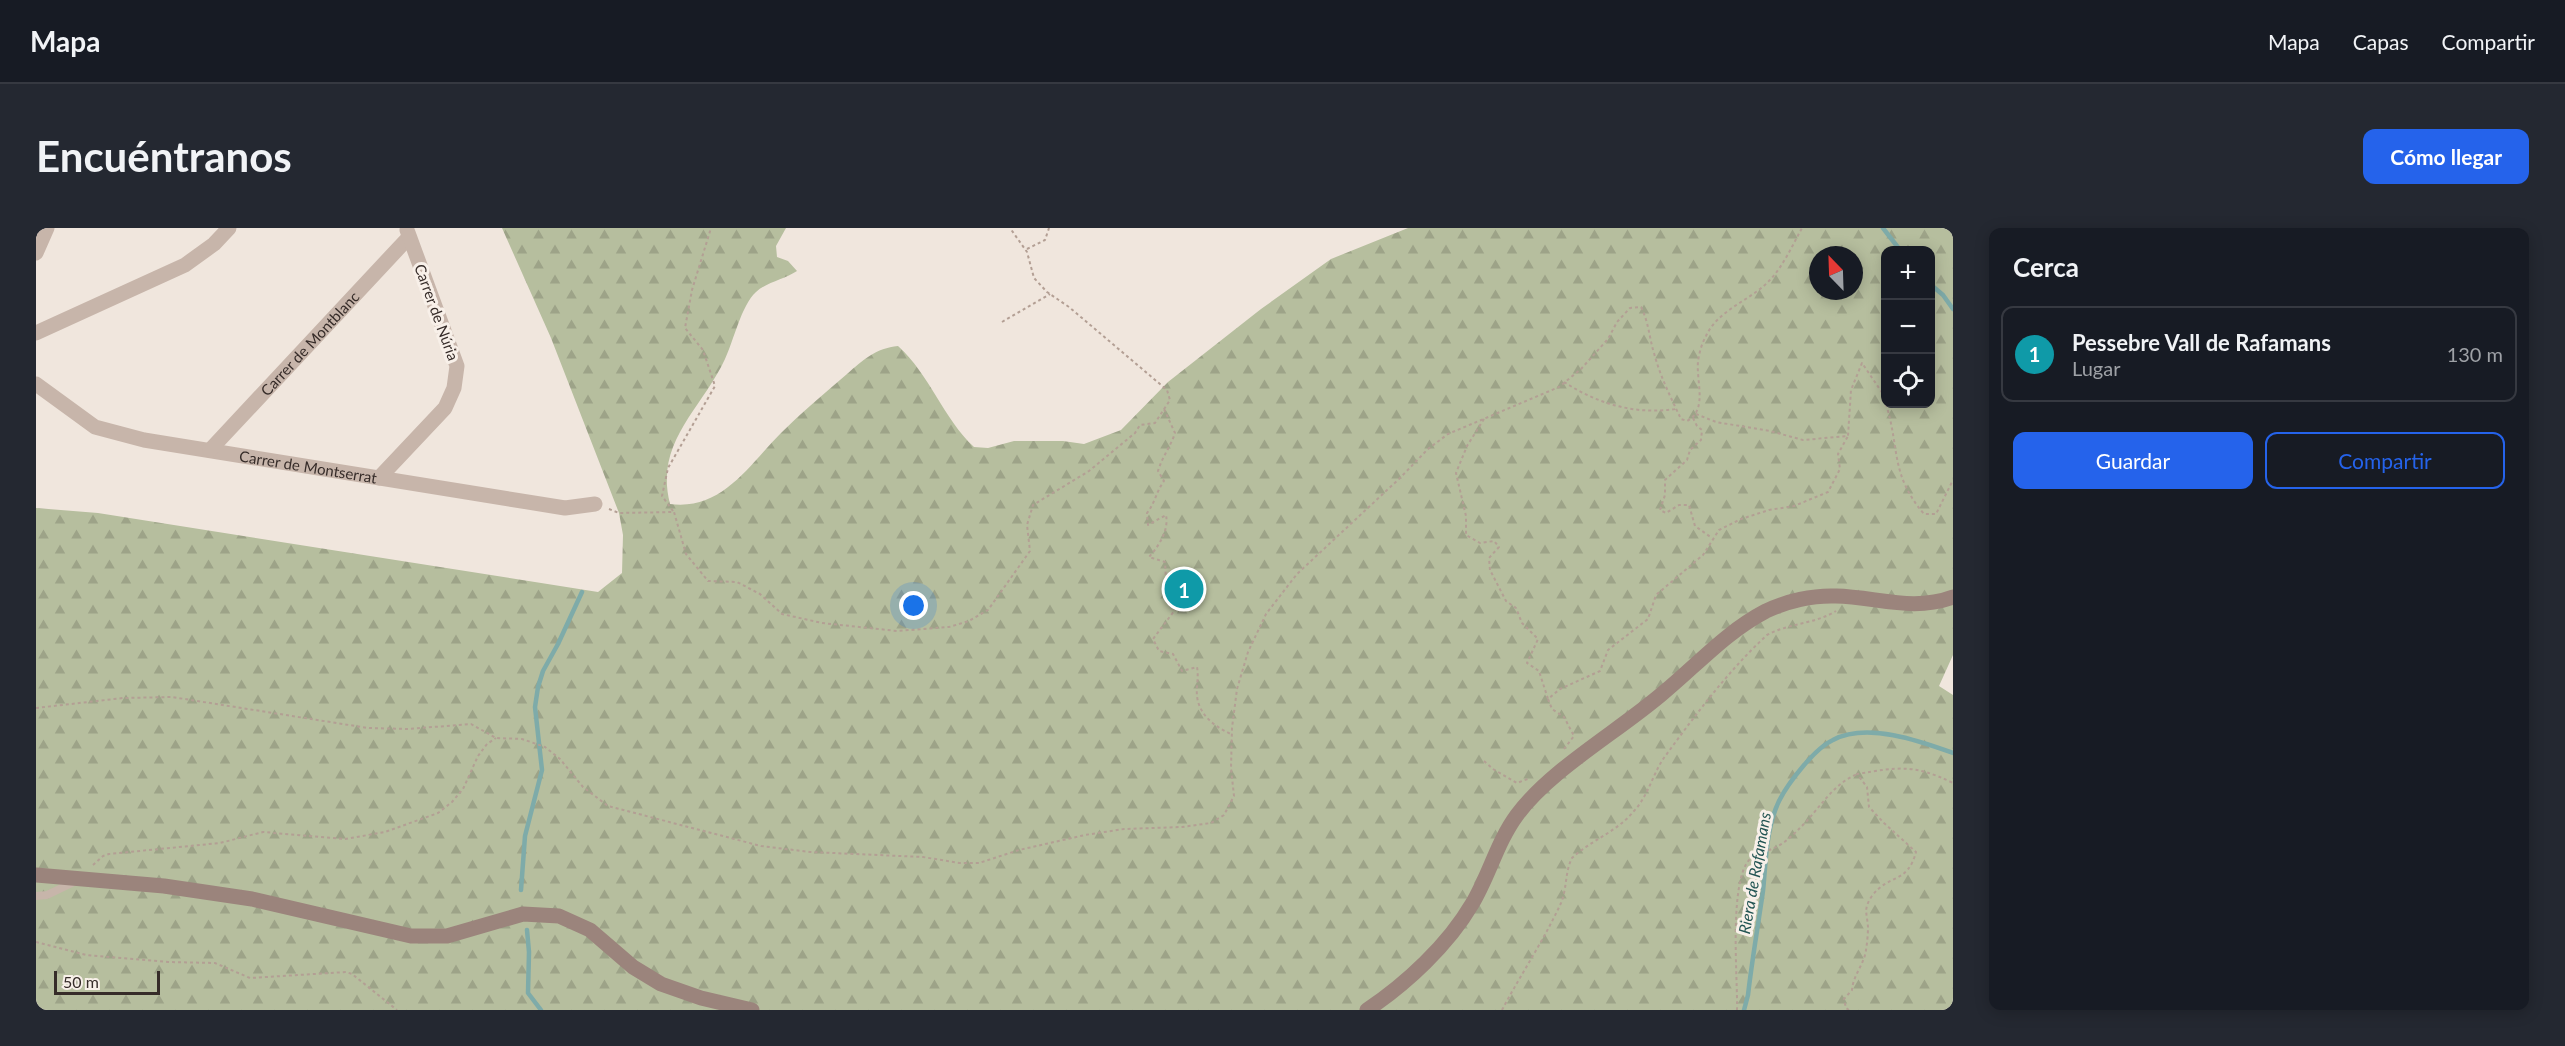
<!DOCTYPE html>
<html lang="es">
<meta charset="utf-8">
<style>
:root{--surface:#171b24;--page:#242831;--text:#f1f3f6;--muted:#9ea1a6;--line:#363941;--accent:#2563eb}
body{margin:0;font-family:Lato,sans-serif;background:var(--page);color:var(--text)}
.controls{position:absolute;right:18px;top:18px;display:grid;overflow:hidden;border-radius:12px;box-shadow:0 3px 15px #0003}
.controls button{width:54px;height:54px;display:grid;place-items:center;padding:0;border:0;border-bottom:2px solid var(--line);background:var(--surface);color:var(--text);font:30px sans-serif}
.compass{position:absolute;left:1773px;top:18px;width:54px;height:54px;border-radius:50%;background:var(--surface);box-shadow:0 3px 15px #0003;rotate:337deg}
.scale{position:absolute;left:18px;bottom:15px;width:106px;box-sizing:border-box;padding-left:6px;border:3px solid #362c29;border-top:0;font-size:16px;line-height:21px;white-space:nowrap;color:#362c29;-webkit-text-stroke:4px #f8f0e9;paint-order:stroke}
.you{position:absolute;left:878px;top:378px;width:21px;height:21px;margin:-15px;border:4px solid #fff;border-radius:50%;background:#1a73e8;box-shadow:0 0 0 9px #1a73e833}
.badge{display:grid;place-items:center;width:39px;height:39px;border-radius:50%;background:var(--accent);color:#fff;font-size:20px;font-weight:700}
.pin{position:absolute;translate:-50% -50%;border:3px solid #fff;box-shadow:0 2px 6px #0006}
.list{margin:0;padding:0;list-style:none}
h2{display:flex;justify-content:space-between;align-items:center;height:78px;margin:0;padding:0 24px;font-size:26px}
h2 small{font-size:20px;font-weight:400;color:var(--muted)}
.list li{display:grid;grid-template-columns:39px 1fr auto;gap:18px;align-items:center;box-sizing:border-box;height:96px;margin:0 12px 12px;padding:0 12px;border:2px solid var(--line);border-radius:12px}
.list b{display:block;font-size:22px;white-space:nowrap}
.list p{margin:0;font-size:20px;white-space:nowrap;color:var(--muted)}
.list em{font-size:20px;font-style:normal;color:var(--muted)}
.actions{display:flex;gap:12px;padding:18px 24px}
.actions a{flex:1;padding:14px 0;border:2px solid var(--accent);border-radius:12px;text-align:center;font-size:21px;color:var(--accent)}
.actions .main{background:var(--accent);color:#fff}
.icon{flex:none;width:33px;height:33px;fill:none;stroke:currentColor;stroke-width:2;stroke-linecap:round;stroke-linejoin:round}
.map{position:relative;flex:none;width:1917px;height:782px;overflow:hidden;border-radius:12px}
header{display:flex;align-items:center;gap:36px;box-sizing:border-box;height:84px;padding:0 30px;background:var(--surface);border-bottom:2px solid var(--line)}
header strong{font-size:28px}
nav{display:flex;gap:33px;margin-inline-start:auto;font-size:21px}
.intro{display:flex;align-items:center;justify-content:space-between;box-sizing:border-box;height:144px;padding:0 36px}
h1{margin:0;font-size:42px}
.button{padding:15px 27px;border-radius:12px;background:var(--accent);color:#fff;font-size:21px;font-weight:700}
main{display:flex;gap:36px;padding:0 36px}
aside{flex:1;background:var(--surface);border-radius:12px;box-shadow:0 3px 15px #0003}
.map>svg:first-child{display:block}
</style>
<header>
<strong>Mapa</strong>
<nav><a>Mapa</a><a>Capas</a><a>Compartir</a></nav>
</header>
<div class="intro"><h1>Encuéntranos</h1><a class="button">Cómo llegar</a></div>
<main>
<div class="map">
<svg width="1917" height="782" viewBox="0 0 1917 782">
<defs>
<pattern id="forest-firs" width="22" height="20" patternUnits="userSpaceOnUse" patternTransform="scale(1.5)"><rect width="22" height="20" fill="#b6be9e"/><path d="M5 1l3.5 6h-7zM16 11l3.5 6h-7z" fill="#9da388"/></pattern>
</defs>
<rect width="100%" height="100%" fill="#f0e6dd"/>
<!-- forest -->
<path fill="url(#forest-firs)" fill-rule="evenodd" d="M466 0H750L740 18 741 29 752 33 761 43C749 51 731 54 720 64 705 78 698 112 689 131 666 181 618 214 634 276 686 283 713 237 745 205 766 184 789 165 811 146 827 132 840 120 862 118 894 147 907 190 938 219L952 220 978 213H1027L1048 216 1085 202 1132 154 1225 81 1295 31 1372 0H1917V427L1903 458 1917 467V782H0V280L62 285 562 364 586 345 587 307 583 285 515 110ZM1850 22H1894V176H1850ZM1782 27H1818V63H1782Z"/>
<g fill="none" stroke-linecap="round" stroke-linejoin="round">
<!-- stream -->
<path stroke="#7eaba9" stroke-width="4.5" d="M1847 0 1864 22
M1894 56 1907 67 1917 81
M485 662 489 608 506 542 499 479 502 459 507 443 522 416 546 364
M491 702 493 724 492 765 505 782
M1708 782 1712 767C1716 732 1722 698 1727 663 1730 634 1730 600 1743 573 1752 555 1779 520 1797 512 1831 494 1884 513 1917 525"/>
<!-- path -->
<path stroke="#b39f94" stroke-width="2" stroke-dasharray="3 3" stroke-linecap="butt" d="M991 21 1009 12 1013 0
M966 94 1014 66
M1528 154C1562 176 1599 187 1640 181
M1850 176C1864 221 1854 246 1888 286H1900L1917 252
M1128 181 1139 205C1135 218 1126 229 1122 243L1128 253C1120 264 1119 275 1111 285L1112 297 1130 287C1133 302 1123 318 1113 329L1129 334 1130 353 1136 361 1143 362 1148 370 1117 411 1123 423 1137 426 1146 443 1161 439C1163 449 1160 459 1161 468 1163 487 1179 499 1195 506
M1660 186 1680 194 1734 203 1767 212 1812 208 1815 162 1826 135 1847 166 1850 175
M1657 190 1661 198 1666 202 1665 212 1654 222 1651 232 1629 252V267L1624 282 1630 285 1643 277H1653L1659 298 1676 310
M1448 191 1431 218 1420 245 1430 288V307L1444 315 1458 313 1463 319 1453 330 1454 342 1470 373 1480 380 1486 395 1502 411 1491 435 1503 443 1512 471
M573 281 583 285 638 284 650 326 672 353 701 354 724 366 746 386 786 395 861 403 913 399 933 393 952 382 994 323 991 297 997 277 1053 243 1099 205 1104 197 1119 195 1134 172 1131 162 1033 79 1011 64 998 50 991 24 974 0
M637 283 626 268 632 240 679 158 667 122 649 100 656 62 675 0
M0 480 87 470 136 469 332 500 372 501 435 496 460 510 486 511 509 519 524 531 547 559 572 578 725 618 774 624 887 629 923 635H943L983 622 1049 607 1088 601 1146 599 1175 595 1188 587 1198 568 1195 540 1196 500 1201 461 1212 424 1230 386 1261 346 1364 250 1392 221 1412 206 1523 159 1545 141 1572 111 1581 94 1594 80 1605 79C1613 95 1613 109 1618 125 1624 148 1635 170 1645 191L1651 193C1672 182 1660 153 1662 134 1663 125 1666 115 1670 108 1682 82 1713 73 1732 54 1747 39 1756 18 1766 0
M1528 521 1538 508 1528 489 1516 481 1512 471 1524 461 1564 443 1572 422 1612 391 1620 367 1667 327 1683 302 1705 291 1733 282 1758 278 1792 264 1804 241 1802 226 1812 208
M1448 533 1457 541 1481 555 1494 550
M57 637 67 628 73 626 184 615 227 604 309 611 349 604 402 585 416 574 427 561 442 528 451 516 460 510
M0 714 50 727 132 734 179 735 214 750 310 744 316 746 361 782
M1466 782C1485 746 1508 712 1525 675 1531 661 1529 643 1536 630 1555 612 1581 604 1598 583 1613 567 1617 544 1630 527 1661 485 1692 443 1731 407 1753 395 1779 396 1800 383
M1701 782C1702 752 1692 650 1715 630 1722 625 1733 623 1740 619 1749 615 1758 606 1765 599 1784 580 1796 557 1821 546
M1813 782 1810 780 1808 771 1816 762C1817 747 1828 737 1830 722 1831 716 1832 706 1832 699 1831 685 1827 681 1836 668 1853 645 1871 657 1880 624L1848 595 1833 579 1831 559 1821 546C1863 539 1878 536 1917 555"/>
<!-- service -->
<path stroke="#c7b5aa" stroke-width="8" d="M0 668 11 667 40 653"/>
<!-- minor -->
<g stroke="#c7b5aa" stroke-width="15">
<path d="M0 25 11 0"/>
<path d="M0 105 149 37 178 16 193 0"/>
<path id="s1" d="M0 156 59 199 108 212 529 280 559 276"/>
<path id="s2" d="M174 222 373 9"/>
<path d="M343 250 409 180 418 160 421 138 371 2"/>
</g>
<!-- secondary -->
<path stroke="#9b847c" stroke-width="15" d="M0 647 128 658 216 671 375 708H411L487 686 523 688 554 702 597 739 625 756 665 770 716 782
M1331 782C1370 756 1412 717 1436 676 1453 648 1461 614 1481 587 1515 541 1583 503 1627 465 1662 436 1690 404 1730 383 1751 373 1777 367 1800 368 1841 369 1877 384 1917 369"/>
</g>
<g text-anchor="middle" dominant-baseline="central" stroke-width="6" stroke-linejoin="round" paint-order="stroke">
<!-- street labels -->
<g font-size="15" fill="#362c29" stroke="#f8f0e9">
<text transform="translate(401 84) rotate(70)">Carrer de Núria</text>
<text stroke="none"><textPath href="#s2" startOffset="146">Carrer de Montblanc</textPath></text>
<text stroke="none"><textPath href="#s1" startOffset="290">Carrer de Montserrat</textPath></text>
</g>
<!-- water labels -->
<g font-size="16" font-style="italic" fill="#225453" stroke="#f8f0e9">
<text transform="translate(1718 645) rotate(-80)">Riera de Rafamans</text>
</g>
</g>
</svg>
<div class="controls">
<button>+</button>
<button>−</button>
<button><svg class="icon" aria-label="locate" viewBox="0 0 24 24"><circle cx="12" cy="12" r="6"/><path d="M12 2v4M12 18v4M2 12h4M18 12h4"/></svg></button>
</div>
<svg class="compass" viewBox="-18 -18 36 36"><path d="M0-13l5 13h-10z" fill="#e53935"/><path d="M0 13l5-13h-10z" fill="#9ea1a6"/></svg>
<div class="scale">50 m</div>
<div class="you"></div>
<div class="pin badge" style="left:1148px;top:361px;background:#0f9aa8">1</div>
</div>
<aside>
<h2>Cerca<small></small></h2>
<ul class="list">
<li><span class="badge" style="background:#0f9aa8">1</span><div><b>Pessebre Vall de Rafamans</b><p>Lugar</p></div><em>130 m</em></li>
</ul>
<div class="actions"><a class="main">Guardar</a><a>Compartir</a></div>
</aside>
</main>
